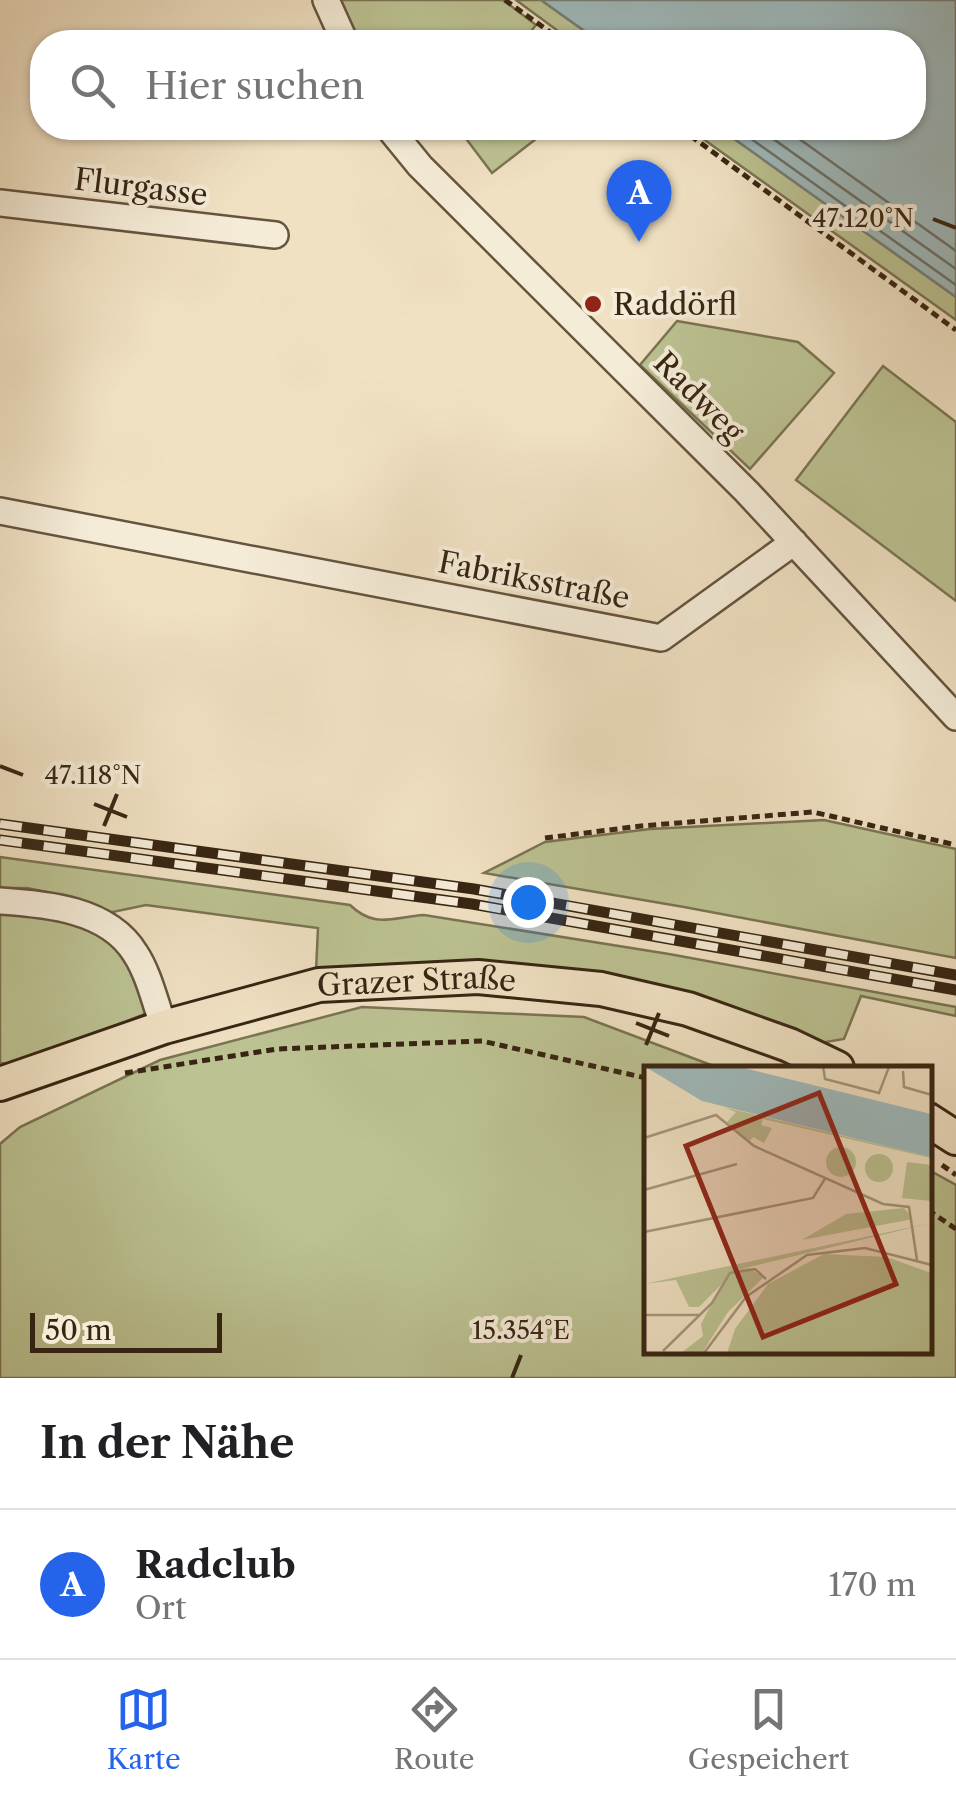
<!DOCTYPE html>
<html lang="de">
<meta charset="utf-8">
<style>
:root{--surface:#fff;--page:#f2f2f2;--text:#202124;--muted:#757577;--line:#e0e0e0;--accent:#2563eb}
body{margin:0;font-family:"Libre Caslon Text",serif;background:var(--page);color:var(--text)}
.scale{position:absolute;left:30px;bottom:25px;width:192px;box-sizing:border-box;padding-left:10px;border:5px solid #372512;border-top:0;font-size:28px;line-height:35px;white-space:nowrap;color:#372512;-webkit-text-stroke:8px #f5ecd8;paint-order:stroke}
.you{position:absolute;left:528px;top:902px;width:35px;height:35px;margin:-25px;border:8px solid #fff;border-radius:50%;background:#1a73e8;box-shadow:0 0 0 15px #1a73e833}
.badge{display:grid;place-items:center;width:65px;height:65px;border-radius:50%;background:var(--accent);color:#fff;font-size:32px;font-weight:700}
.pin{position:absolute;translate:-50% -82px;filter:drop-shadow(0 2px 5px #0008)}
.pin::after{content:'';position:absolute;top:52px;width:35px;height:30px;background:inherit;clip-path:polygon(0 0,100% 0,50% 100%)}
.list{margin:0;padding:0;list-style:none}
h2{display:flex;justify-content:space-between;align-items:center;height:130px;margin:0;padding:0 40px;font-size:42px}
h2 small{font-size:32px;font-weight:400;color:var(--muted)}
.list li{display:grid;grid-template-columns:65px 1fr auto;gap:30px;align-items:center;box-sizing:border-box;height:150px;padding:0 40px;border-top:2px solid var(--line)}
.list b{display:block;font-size:38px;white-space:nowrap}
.list p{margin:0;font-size:32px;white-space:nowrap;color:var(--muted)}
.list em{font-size:32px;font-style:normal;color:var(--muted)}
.icon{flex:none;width:55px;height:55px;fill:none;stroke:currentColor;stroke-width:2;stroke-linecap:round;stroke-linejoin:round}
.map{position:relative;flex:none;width:956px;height:1378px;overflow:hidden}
.search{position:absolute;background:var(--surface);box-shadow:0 2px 8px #0004;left:30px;right:30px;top:30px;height:110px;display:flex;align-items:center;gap:25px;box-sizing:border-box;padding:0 35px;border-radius:40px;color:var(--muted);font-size:38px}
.sheet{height:280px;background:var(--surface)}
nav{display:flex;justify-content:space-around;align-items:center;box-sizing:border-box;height:140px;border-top:2px solid var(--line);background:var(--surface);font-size:28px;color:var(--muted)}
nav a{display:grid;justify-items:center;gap:5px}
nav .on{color:var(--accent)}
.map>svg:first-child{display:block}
</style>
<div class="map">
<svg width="956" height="1378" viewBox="0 0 956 1378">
<rect width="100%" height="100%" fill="#f0e1c3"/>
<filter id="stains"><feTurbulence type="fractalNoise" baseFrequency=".002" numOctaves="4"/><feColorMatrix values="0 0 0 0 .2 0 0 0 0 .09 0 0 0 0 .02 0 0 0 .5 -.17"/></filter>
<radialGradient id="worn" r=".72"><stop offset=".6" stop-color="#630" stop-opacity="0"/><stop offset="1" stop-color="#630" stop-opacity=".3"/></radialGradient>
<!-- green -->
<path fill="#bcc292" stroke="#7a7452" stroke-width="2.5" d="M336 0H503L536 25 522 42H355Z
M516 0H541L600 42H573Z
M458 128H550L492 173Z
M688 128H719L956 297V320Z
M677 321 798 342 834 373 750 469 640 365Z
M883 366 956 422V601L796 480Z
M824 820 956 849V958L684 907 484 873 545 842 650 829Z
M0 857 350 905C375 929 392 917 424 915L669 954 956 1007V1016L861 996 844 1039 820 1043 743 1014 316 971 318 928 146 905 108 913 66 896 27 888H0Z
M0 901 122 936 157 1009 21 1064 0 1063Z
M362 1007 584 1017 719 1068H646V1350H928L929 1170 956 1185V1378H0V1144L20 1127 160 1060Z"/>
<!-- water -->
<path fill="#9fbbbe" stroke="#757f79" stroke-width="2.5" d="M541 0H956V297L719 128H914V42H600Z"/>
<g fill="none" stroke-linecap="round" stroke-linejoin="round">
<!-- shore -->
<path stroke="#6b7068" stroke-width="2.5" d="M736 128 956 285
M758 128 956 269
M784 128 956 251"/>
<!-- minor casing -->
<g stroke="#65543e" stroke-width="30">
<path id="minor" d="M326 0 345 42
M389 128 420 166 747 492 956 717
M0 203 275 235
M0 511 661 638 794 542
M0 901C46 904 108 909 135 953 149 974 155 1003 164 1027"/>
</g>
<!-- major casing -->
<g stroke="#372512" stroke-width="38">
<g id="major">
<path id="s1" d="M0 1084 164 1027 319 985 478 977 601 989 688 1009 789 1045 837 1068"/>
<path d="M928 1120 956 1138"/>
</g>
</g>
<!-- path -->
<path stroke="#372512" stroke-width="5" stroke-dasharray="8 5" stroke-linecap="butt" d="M505 0 564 42
M680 128 956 330
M545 838 641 826 813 812 956 845
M125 1073 277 1049 482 1041 646 1078
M942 1165 956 1175
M928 1210 956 1229"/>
<!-- minor -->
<use href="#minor" stroke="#f5ecd8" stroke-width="25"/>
<!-- major -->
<use href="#major" stroke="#f0e1c3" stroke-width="32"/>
<!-- rail casing -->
<g stroke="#372512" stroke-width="11">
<path id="rail" d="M0 824 474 889 956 975
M0 840 472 904 956 990"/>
</g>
<!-- rail -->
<use href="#rail" stroke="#f5ecd8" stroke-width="8" stroke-dasharray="22" stroke-linecap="butt"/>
</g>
<!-- ticks -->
<path fill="none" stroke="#372512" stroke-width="4" d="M933 219 956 228M0 766 23 775M94 804 127 817M104 826 117 794M636 1023 669 1036M646 1045 659 1013M512 1378 521 1355"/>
<!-- markers -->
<circle fill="#8f2418" stroke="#f5ecd8" stroke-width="4" cx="593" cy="304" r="10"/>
<g text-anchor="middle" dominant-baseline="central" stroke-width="8" stroke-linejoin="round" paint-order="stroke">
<!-- street labels -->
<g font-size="30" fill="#372512" stroke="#f5ecd8">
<text transform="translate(141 187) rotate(7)">Flurgasse</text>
<text transform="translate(699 397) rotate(45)">Radweg</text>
<text transform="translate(534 580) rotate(11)">Fabriksstraße</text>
<text stroke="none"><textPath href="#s1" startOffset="432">Grazer Straße</textPath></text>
</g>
<!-- poi labels -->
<g font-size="30" fill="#372512" stroke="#f5ecd8" text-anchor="start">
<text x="613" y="304">Raddörfl</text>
</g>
</g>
<!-- overview -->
<g transform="translate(644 1066)">
<rect width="288" height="288" fill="#f0e1c3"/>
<path d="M79 41 287 91V92L119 53 117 59 128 62 120 77 109 71 105 76 83 56 92 46ZM182 96a15 15 0 1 1 30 0a15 15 0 1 1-30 0ZM221 102a14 14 0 1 1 28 0a14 14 0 1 1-28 0ZM263 96 287 99V135L258 132ZM260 142 269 153 158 174 202 148ZM287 157 89 205 105 202 120 211 84 246 58 287H37L59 270 57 258 78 218 55 241H45L32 214 0 218ZM180 188 243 191 287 207V287H83L91 263 124 218Z" fill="#bcc292"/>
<path d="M0 0H92L287 48V91L58 35Z" fill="#9fbbbe"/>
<path fill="none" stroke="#a6967c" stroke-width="2.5" d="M179 0 181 13 235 27 245 1M259 5 260 21 288 29M0 72 72 49 110 80 239 138 265 141 273 194M0 124 93 98M0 166 169 132 182 111M0 249H56M19 285 68 237 86 207 111 203 122 213M60 287 102 231 163 189 221 182 288 199"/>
<path fill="#8f2418" fill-opacity="0.15" stroke="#8f2418" stroke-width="5" d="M175 27 252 218 119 271 42 80Z"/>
<rect width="288" height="288" fill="none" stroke="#372512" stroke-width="5"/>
</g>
<g font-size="25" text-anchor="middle" fill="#372512" stroke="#f5ecd8" stroke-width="8" stroke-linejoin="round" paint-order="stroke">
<text x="863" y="227">47.120°N</text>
<text x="93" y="784">47.118°N</text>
<text x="521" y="1339">15.354°E</text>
</g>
<rect width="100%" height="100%" filter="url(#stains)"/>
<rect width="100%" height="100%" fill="url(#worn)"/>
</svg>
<div class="scale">50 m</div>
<div class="you"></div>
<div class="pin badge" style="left:639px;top:242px">A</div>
<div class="search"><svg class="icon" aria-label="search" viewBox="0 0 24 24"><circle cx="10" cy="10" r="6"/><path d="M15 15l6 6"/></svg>Hier suchen</div>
</div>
<section class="sheet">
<h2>In der Nähe<small></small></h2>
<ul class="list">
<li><span class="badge">A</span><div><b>Radclub</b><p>Ort</p></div><em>170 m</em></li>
</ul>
</section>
<nav>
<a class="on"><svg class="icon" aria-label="map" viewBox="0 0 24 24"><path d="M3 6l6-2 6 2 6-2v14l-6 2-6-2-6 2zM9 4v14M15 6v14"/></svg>Karte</a>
<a><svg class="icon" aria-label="directions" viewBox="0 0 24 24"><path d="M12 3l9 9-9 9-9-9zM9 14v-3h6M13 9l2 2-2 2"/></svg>Route</a>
<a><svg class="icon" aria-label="saved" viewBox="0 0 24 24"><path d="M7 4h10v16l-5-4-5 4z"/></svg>Gespeichert</a>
</nav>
